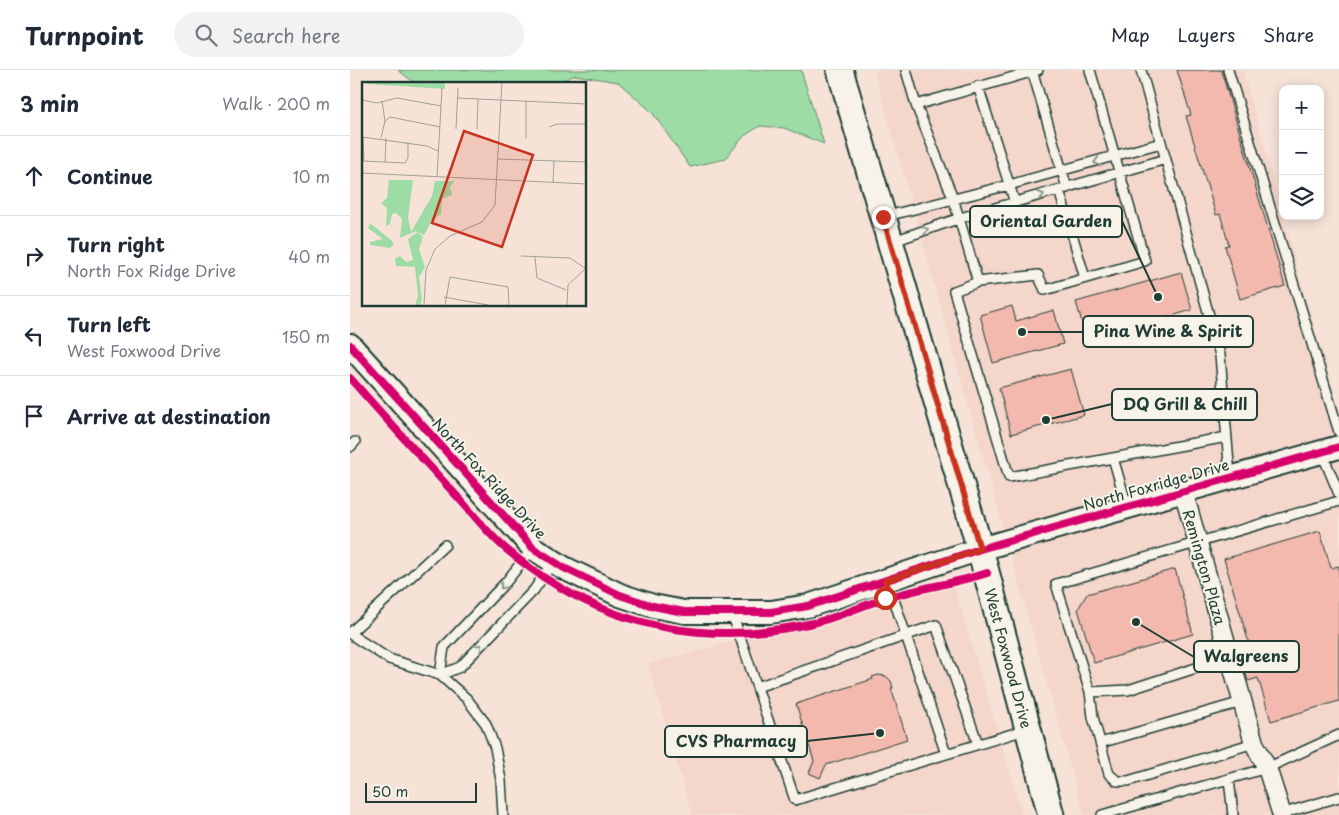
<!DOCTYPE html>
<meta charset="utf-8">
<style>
:root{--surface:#fff;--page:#f2f2f3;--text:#1f2937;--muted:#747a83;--line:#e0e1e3}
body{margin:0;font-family:"Playpen Sans",sans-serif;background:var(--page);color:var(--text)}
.controls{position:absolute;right:15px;top:15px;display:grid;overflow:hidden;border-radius:10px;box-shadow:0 2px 12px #0003}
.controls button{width:45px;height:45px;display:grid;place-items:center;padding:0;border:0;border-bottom:1px solid var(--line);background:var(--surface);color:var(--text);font:25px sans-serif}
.scale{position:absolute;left:15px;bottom:12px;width:112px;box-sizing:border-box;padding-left:5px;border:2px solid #1f3d34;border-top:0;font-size:14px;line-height:18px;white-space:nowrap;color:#1f3d34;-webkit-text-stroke:4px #f7f3e8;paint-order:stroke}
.stop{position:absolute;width:15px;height:15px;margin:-11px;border:4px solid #c8321e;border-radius:50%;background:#fff}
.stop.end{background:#c8321e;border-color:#fff;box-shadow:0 1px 5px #0008}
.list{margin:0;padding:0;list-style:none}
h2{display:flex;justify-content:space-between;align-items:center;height:65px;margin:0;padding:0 20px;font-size:21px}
h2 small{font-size:16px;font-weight:400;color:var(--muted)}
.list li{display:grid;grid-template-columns:32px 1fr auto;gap:15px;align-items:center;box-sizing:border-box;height:80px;padding:0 20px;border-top:1px solid var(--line)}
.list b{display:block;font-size:19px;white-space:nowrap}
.list p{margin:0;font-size:16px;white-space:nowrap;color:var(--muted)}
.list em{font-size:16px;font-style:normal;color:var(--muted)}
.icon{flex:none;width:28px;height:28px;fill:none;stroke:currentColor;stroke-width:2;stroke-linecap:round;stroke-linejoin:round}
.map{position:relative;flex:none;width:989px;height:745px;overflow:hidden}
header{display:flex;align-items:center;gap:30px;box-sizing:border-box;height:70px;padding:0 25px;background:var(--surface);border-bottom:1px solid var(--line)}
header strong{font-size:24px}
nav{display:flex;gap:28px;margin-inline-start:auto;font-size:18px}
.search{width:350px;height:45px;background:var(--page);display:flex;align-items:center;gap:12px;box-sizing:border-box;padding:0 18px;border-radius:28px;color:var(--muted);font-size:19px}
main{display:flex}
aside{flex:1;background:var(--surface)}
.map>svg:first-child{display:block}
</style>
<header>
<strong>Turnpoint</strong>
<div class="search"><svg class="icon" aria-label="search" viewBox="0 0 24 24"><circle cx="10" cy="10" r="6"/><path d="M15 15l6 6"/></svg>Search here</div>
<nav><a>Map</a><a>Layers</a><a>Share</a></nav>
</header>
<main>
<aside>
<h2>3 min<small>Walk · 200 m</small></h2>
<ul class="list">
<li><svg class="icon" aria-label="ahead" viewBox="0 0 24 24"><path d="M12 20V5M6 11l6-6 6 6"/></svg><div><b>Continue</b></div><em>10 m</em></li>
<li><svg class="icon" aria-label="right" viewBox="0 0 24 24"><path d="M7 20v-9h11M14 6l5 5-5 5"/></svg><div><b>Turn right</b><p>North Fox Ridge Drive</p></div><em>40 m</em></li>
<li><svg class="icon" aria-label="left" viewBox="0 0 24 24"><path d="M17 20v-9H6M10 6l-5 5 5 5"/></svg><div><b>Turn left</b><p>West Foxwood Drive</p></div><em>150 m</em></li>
<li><svg class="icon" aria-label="arrive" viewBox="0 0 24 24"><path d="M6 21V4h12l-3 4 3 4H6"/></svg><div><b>Arrive at destination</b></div></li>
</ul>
</aside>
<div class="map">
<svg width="989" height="745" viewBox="0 0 989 745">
<rect width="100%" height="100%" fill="#f6e2d7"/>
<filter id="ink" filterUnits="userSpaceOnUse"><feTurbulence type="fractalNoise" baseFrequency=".02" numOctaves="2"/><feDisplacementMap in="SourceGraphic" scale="10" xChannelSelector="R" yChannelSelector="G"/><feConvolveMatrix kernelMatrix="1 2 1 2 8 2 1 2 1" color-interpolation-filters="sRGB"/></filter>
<g filter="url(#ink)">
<!-- built -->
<path fill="#f5d6cb" d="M524 0H893L955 226 989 338V745H734Z
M603 513 673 745H342L298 594Z"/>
<!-- green -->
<path fill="#9ddca4" stroke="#5e8c6c" d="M48 0H451L474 74 434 58 410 56 394 66 375 89 340 97 302 42 268 12 225 5 205 14H66Z"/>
<!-- building -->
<path fill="#f3b9ae" stroke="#1f3d34" d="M827 0H871L935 216 890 229 875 176 879 175 870 144 866 145 836 46 841 45Z
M831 202 842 240 737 270 726 232Z
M662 236 666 251 704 240 713 274 643 293 630 245Z
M721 299 734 345 661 364 649 318Z
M970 461 981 498 989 496V631L921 651 908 608 898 611 890 584 901 580 874 489Z
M825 499 843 564 744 593 728 539 737 524Z
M528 605 536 606 541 611 543 618H541L557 669 476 695 470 708 459 703 464 691 446 634 523 609 522 607Z"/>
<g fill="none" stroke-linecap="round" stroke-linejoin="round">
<!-- service casing -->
<g stroke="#1f3d34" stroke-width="12">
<path id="service" d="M556 0 566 35
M682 0 717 118
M688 0 566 35 603 128 628 212 604 221 659 407 763 388 777 436
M791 0 870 285 880 406
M878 0 989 362
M628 16 665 133
M709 120 735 208
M533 147 659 115 811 73
M541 172 610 148 816 89
M628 212 688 205 695 220 795 191 740 0
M0 377 5 372
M972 383 989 424
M763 388 877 367
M535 511 543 527 596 684
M382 543 445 730 675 660
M0 563 95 475
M0 564 39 589 90 605 117 629 136 654 145 678 151 710 153 745
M90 605 110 597 184 520 203 492
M90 605 94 577 156 512 183 478
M407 617 586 555 628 674
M740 622 778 620 880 587
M750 673 892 632
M904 673 778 711H767L759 704 743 647 740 622 706 514 989 431
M879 709 883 745
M931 744 989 727
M752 745 917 698 989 665"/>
</g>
<!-- minor casing -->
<g stroke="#1f3d34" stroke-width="21">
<path id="minor" d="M833 420 904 673 917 698 932 745"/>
</g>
<!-- tertiary casing -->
<g stroke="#1f3d34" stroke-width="26">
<path id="tertiary" d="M0 275 183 478 214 498 270 525 303 536 334 542H421L458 536 630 479 989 377"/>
</g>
<!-- secondary casing -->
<g stroke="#1f3d34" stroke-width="29">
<path id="secondary" d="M490 0 630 479 701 745"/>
</g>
<!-- service -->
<use href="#service" stroke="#f7f3e8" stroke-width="9"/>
<!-- minor -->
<use href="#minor" stroke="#f7f3e8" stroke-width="18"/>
<!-- tertiary -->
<use href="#tertiary" stroke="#f7f3e8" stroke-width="22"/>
<!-- secondary -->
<use href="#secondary" stroke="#f7f3e8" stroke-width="25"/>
<!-- cycleway casing -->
<g stroke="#f7f3e8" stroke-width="11">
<path id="cycleway" d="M0 275 183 478 214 498 270 525 303 536 334 542H421L458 536 630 479 989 377
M0 308C34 347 69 385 104 423 121 441 137 463 156 479 246 555 348 579 463 553 487 548 510 536 534 529 568 518 603 514 637 503"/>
</g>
<!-- cycleway -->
<use href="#cycleway" stroke="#d6006c" stroke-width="8"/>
</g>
<!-- one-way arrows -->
<defs><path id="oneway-chevron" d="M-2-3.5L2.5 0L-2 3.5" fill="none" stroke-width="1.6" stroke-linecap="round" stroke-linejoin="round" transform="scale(1.25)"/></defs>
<g stroke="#8b988e">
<use href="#oneway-chevron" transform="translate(747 92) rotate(165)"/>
<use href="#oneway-chevron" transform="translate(691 125) rotate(-16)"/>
<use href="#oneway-chevron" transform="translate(575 160) rotate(-19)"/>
<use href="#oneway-chevron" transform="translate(153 516) rotate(133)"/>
<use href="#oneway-chevron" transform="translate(129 577) rotate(-46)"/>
</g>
</g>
<g fill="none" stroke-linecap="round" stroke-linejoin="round" filter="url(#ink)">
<!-- route -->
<path stroke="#c8321e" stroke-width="6" d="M533 147 630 479 535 511 543 526 535 528"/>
</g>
<g text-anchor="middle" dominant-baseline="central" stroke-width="4" stroke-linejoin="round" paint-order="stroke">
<!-- street labels -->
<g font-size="15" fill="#1f3d34" stroke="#f7f3e8">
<text transform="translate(140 408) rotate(47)">North Fox Ridge Drive</text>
<text transform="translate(806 414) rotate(-16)">North Foxridge Drive</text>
<text transform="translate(855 497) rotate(74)">Remington Plaza</text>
<text transform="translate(659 588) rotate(75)">West Foxwood Drive</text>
</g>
</g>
<!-- overview -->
<g transform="translate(12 12)">
<rect width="224" height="224" fill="#f6e2d7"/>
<path d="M5 0H83V7L5 2ZM27 98H51L46 135 49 150 70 114 73 99H92L88 105 90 113 80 117 79 132 70 138 62 153 54 149 38 156 40 137 34 131 30 132 28 142 24 144 25 126 19 121 25 116ZM8 141 30 159 32 162 28 166 8 163V160L21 157 6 146ZM56 150 61 155 57 167 63 185 57 195 60 218 58 223H53L56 214 53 185 34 184 33 177 38 174 44 180 51 178 46 157Z" fill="#9ddca4"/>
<path fill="none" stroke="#a0a096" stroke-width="1" d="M197 0 224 1M95 16 224 22M0 18 15 21 35 16 79 24M23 39 28 35 78 45M187 45 195 42H224M94 47 96 6M115 47 116 17M0 55 65 64 76 69M1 55 2 79M19 56 23 39 20 19M164 56V19M136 77 224 80M0 79 43 81 46 76V60M23 80 24 56M0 91 224 102M75 95 80 6M191 101 192 79M159 174 208 176 223 186M173 175 175 196 204 208M82 215 126 223M62 223 64 188 73 167 88 154 120 140 133 123 140 0M83 223 88 195 146 205 147 223M205 223 206 203 224 186"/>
<path fill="#c8321e" fill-opacity="0.15" stroke="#c8321e" stroke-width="2.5" d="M102 49 171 73 140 165 70 141Z"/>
<rect width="224" height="224" fill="none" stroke="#1f3d34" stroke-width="2.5"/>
</g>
<!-- callouts -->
<path fill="none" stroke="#1f3d34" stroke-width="2" d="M808 227L772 151M672 262L733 262M696 350L762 334M786 552L844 587M530 663L457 671"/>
<g fill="#1f3d34" stroke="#f7f3e8" stroke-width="2">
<circle cx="808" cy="227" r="5"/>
<circle cx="672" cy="262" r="5"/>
<circle cx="696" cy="350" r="5"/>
<circle cx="786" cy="552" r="5"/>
<circle cx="530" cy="663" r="5"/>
</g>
<g fill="#f7f3e8" stroke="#1f3d34" stroke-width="2">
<rect x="620" y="136" width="152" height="31" rx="5"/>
<rect x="733" y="246" width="170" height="31" rx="5"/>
<rect x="762" y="319" width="145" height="31" rx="5"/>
<rect x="844" y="571" width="105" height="31" rx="5"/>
<rect x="315" y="656" width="142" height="31" rx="5"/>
</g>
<g font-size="16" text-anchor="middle" font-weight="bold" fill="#1f3d34">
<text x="696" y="157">Oriental Garden</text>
<text x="818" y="267">Pina Wine &amp; Spirit</text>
<text x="835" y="340">DQ Grill &amp; Chill</text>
<text x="896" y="592">Walgreens</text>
<text x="386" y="677">CVS Pharmacy</text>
</g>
</svg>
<div class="controls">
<button>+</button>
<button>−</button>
<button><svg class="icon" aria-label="layers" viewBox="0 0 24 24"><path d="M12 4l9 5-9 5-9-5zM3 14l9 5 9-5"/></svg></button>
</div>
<div class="scale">50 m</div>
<div class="stop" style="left:535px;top:528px"></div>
<div class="stop end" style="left:533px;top:147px"></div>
</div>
</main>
